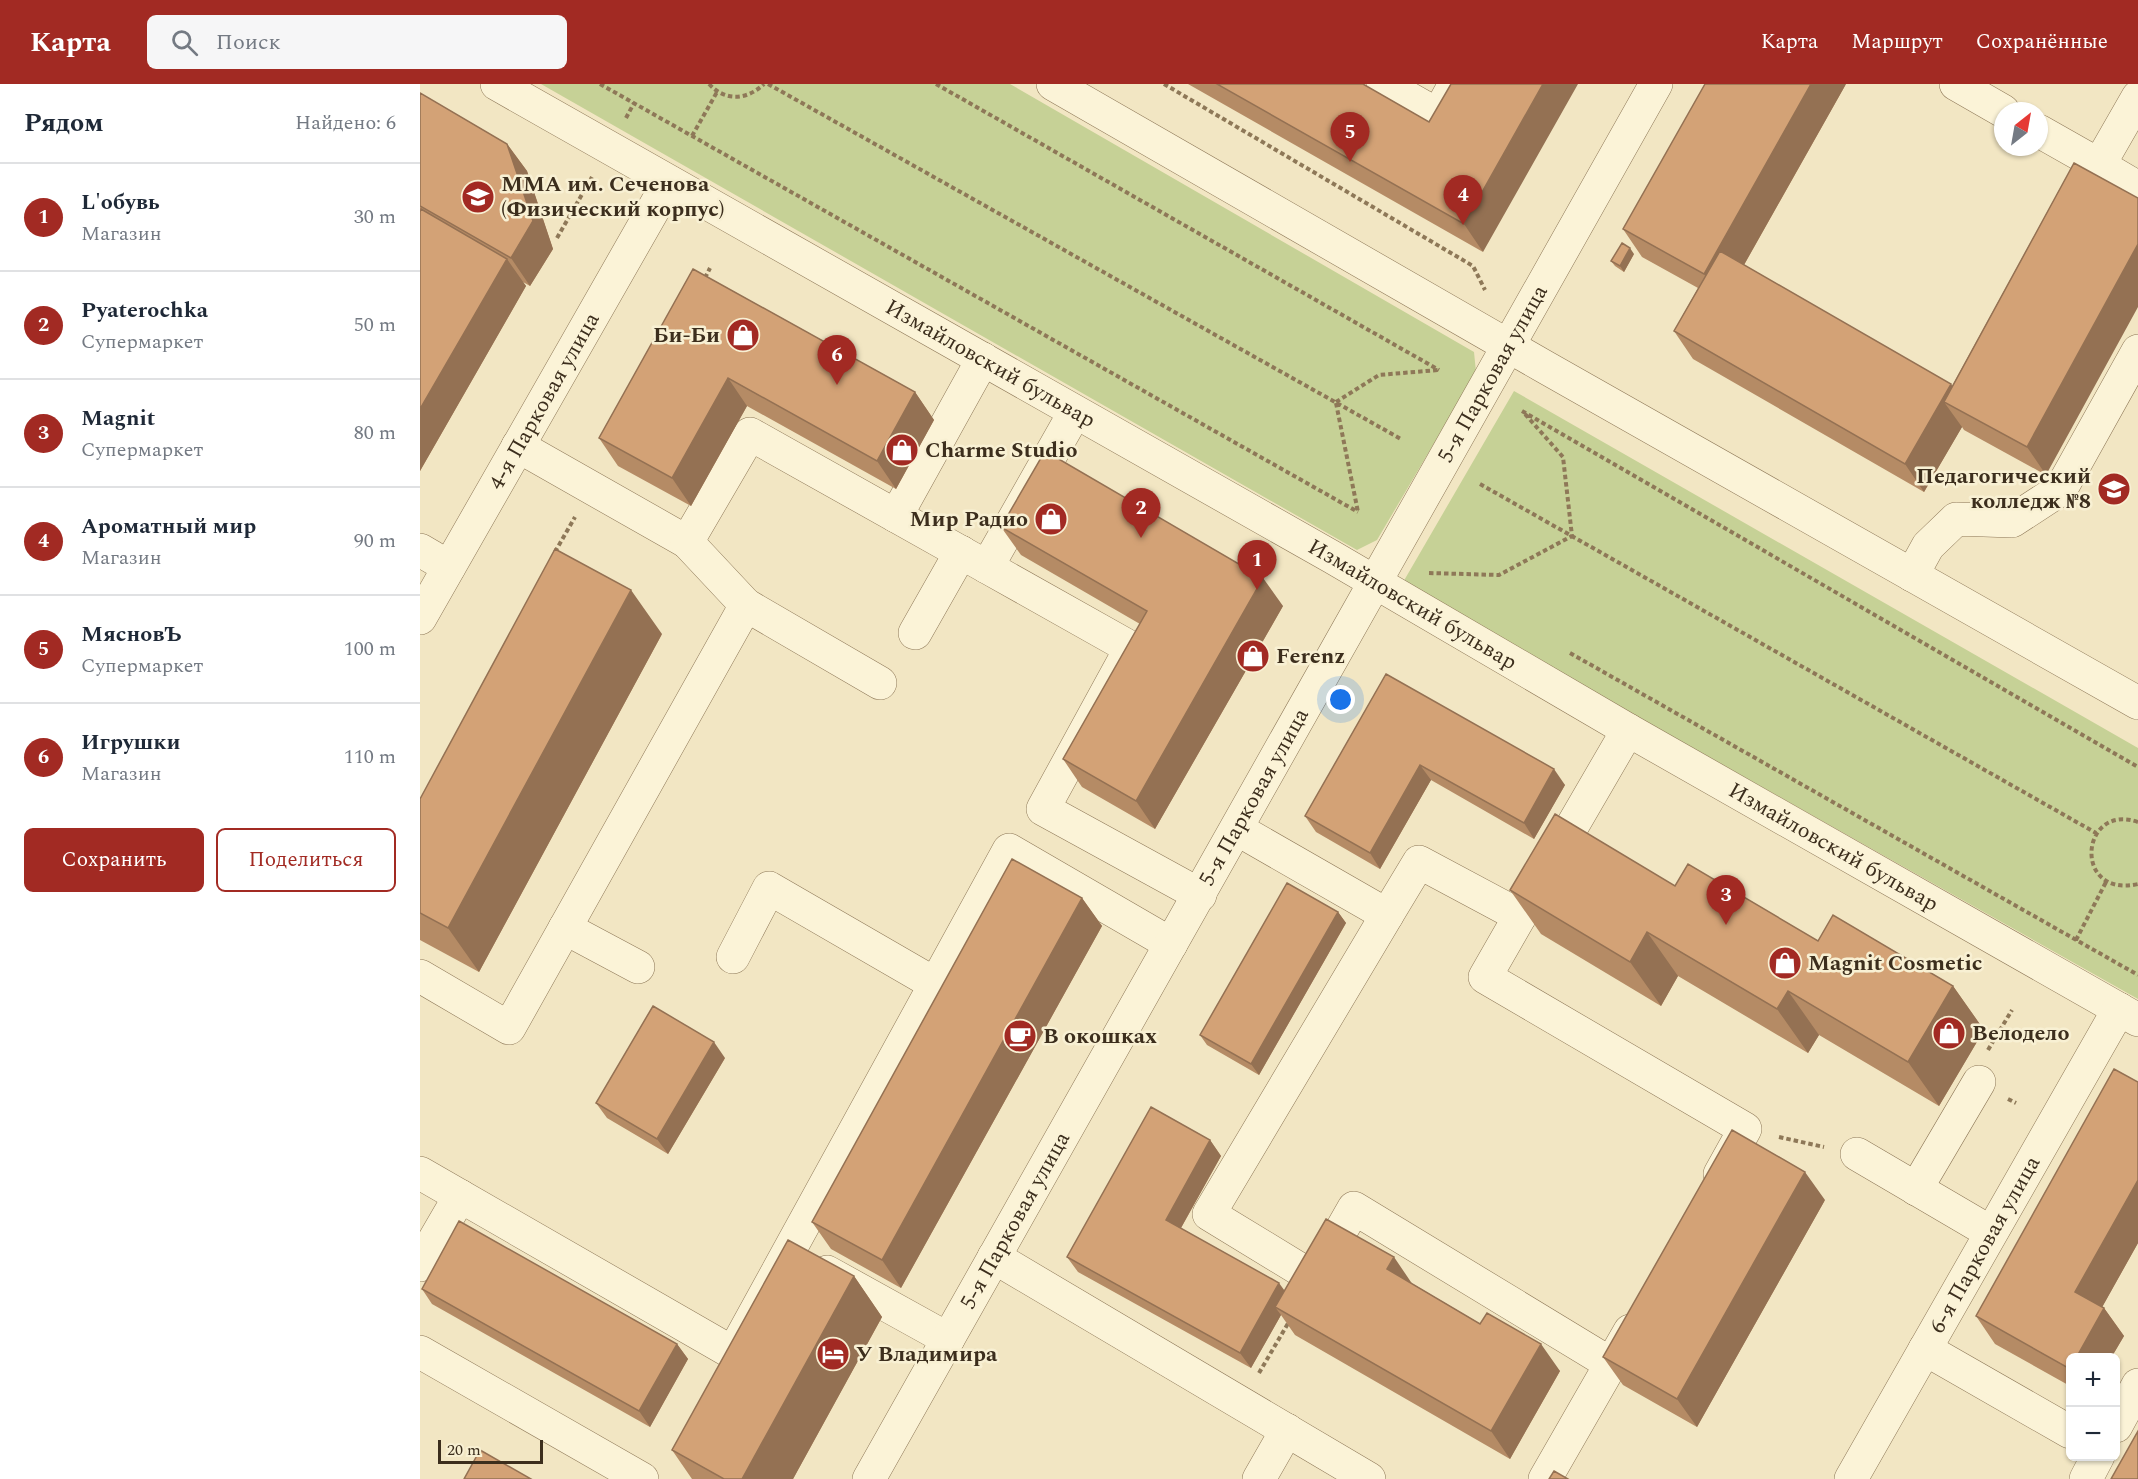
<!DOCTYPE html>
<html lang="ru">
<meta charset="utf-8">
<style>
:root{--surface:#fff;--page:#f6f6f7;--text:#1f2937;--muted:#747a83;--line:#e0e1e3;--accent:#a22a23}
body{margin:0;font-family:Spectral,serif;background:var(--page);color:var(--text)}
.controls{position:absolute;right:18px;bottom:18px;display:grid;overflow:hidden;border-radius:9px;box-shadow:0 2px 4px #0004}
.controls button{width:54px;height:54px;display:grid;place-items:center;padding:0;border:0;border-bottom:2px solid var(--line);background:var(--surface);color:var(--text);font:30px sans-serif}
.compass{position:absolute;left:1574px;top:18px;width:54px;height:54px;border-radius:50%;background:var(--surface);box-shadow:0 2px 4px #0004;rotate:31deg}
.scale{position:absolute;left:18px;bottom:15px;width:105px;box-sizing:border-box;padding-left:6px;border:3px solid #3c2e1d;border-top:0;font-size:16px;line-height:21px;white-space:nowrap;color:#3c2e1d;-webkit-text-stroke:4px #f8f0d3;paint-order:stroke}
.you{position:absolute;left:921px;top:616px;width:21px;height:21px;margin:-15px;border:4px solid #fff;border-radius:50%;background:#1a73e8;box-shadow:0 0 0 9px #1a73e833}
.badge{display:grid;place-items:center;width:39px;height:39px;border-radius:50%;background:var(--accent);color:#fff;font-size:20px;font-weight:700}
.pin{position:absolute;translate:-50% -50px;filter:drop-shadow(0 2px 3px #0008)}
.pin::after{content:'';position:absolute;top:32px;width:21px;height:18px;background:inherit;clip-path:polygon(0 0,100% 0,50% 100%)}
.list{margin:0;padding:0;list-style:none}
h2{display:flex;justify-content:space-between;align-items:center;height:78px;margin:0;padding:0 24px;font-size:26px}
h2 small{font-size:20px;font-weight:400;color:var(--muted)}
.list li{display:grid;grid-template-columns:39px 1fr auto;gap:18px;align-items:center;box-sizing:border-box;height:108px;padding:0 24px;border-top:2px solid var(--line)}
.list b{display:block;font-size:22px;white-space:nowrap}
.list p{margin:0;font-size:20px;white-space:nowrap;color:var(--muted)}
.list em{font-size:20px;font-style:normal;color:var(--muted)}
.actions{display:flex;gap:12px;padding:18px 24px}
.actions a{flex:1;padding:14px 0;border:2px solid var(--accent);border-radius:9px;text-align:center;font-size:21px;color:var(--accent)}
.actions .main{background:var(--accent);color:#fff}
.icon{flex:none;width:33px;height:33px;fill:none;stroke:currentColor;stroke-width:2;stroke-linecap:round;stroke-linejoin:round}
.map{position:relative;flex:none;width:1718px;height:1395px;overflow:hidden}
header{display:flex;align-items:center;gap:36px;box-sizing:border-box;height:84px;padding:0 30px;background:var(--accent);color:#fff}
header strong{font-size:28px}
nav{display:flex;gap:33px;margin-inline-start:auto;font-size:21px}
.search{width:420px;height:54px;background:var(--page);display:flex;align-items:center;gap:15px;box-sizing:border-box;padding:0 21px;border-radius:9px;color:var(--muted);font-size:22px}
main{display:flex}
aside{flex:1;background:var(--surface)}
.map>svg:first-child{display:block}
</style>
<header>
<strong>Карта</strong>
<div class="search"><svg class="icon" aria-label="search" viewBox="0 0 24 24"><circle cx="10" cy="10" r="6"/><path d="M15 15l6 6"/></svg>Поиск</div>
<nav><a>Карта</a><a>Маршрут</a><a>Сохранённые</a></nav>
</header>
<main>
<aside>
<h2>Рядом<small>Найдено: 6</small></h2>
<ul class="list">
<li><span class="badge">1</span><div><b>L'обувь</b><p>Магазин</p></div><em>30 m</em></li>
<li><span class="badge">2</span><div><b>Pyaterochka</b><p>Супермаркет</p></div><em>50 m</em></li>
<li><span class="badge">3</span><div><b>Magnit</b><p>Супермаркет</p></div><em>80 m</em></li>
<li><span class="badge">4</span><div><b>Ароматный мир</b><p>Магазин</p></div><em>90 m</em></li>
<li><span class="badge">5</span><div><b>МясновЪ</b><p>Супермаркет</p></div><em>100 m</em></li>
<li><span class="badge">6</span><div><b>Игрушки</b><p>Магазин</p></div><em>110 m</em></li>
</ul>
<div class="actions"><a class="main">Сохранить</a><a>Поделиться</a></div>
</aside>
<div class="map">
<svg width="1718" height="1395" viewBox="0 0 1718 1395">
<rect width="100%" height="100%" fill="#f2e6c3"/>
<!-- green -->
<path fill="#c6d196" d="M121 0H590L1054 268 1056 288 957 456 937 466Z
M1094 307 1718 664V915L982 500Z"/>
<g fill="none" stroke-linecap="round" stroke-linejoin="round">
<!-- minor casing -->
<g stroke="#8e7858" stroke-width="34">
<g id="minor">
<path id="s1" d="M77 0 912 473 1208 646 1718 936"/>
<path d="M633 0 1125 283 1718 619"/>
<path d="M963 0 1018 31 1035 0"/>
<path d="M1536 0 1583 27"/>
<path d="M1619 47 1679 81 1718 13"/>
<path d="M1679 81 1718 104"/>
<path d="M98 362 267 458 330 350 567 483 655 328"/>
<path d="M476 432 563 275"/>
<path d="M267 458 326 521 460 599"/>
<path d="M0 466 29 483"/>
<path d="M567 483 711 564 623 725 780 811"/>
<path d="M1492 491 1508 462 1536 435 1592 437 1641 405 1718 267"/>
<path id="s2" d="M0 534 249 98"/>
<path d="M495 549 541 468"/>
<path d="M817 745 967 831 999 778 1100 832 1208 646"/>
<path d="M967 831 789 1130 894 1194 934 1124 1191 1280 1210 1247"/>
<path d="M1100 832 1065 893 1325 1045 1300 1090"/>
<path d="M145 844 218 883"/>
<path d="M313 873 349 804 515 900"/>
<path d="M0 892 89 944 326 521"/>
<path d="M1437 1070 1570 1148"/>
<path d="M0 1089 313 1269 589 766 751 860"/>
<path d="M1496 1105 1559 998"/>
<path d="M574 1173 949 1395"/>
<path d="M0 1181 40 1112"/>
<path d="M407 1188 528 1255"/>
<path d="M1505 1265 1650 1348"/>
<path d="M0 1268 222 1395"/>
<path d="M1696 1342 1718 1301"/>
<path id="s3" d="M449 1395 1236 0"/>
<path d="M839 1395 867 1346"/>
<path d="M1125 1395 1191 1280"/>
<path id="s4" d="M1431 1395 1699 925"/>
<path d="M1666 1395 1678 1372"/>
</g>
</g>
<!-- path -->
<path stroke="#8e7858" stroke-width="4" stroke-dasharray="4.5 3" stroke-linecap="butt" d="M180 0 938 428
M289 0C306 18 327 16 344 0
M348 0 981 355
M516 0 1019 286
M744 0 1053 182 1065 206
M206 34 214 19
M272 52 297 8
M137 154 172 93
M285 194 290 184
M916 318 959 291 1018 286
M916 319 938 428
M1102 327 1718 683
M1060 400 1676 749
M135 468 155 433
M1009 489 1079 491 1152 452 1143 373 1105 330
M1150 569 1718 891
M1718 738C1660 718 1652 815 1718 800
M1656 856 1686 798
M1568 966 1592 926
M1588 1015 1596 1019
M1359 1053 1404 1063
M839 1289 870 1236"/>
<!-- minor -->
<use href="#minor" stroke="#fbf3d7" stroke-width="33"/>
</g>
<!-- wall -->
<path fill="#b58b65" d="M768 0H943L1009 38 1063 168Z
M1426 0 1324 181 1532 302 1654 79 1626 391 1544 346 1542 343 1504 408 1273 275 1254 247 1278 204 1222 173 1203 145Z
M0 9 87 60 107 87 133 165 110 202 103 198 106 202 0 387Z
M1214 170 1204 188 1195 182 1191 177Z
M273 185 495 308 514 336 476 405 327 322 271 422 198 382 179 354Z
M581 443 863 522 735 745 662 703 643 675 720 540 601 471Z
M242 550 59 888 0 856V715Z
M966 590 1145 701 1114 755 1011 696 960 785 896 748 885 732Z
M1255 802 1398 857 1533 902 1564 946 1519 1022 1399 951 1388 969 1258 892 1241 922 1121 850 1090 806Z
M662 814 682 842 481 1204 411 1165 392 1138Z
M918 828 926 839 839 991 787 961 780 951Z
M305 974 248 1070 187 1034 176 1019Z
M1718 998V1159L1682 1223 1684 1224 1704 1252 1691 1274H1650V1302L1575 1260 1556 1232Z
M790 1056 801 1072 761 1144 865 1207 993 1200 1140 1287 1090 1375 875 1251 861 1231 831 1284 658 1188 647 1173Z
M1405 1116 1277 1343 1203 1301 1183 1273Z
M434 1192 462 1233 373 1395H272L252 1366Z
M2 1205 257 1260 268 1275 230 1343 12 1220Z"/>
<!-- shaded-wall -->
<path fill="#947153" d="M1123 0H1158L1063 168 1044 140Z
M1391 0H1426L1303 218 1284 190Z
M87 60 107 87 133 165 110 202 91 174Z
M1718 160V223L1626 391 1607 363Z
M1210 164 1214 170 1204 188 1200 182Z
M87 175 106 202 0 387V325Z
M308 294 327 322 271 422 252 394Z
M1531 300 1550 328 1524 318 1542 343 1504 408 1485 380Z
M495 308 514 336 476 405 457 377Z
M843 494 863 522 735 745 716 717Z
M211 506 242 550 59 888 28 844Z
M1000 681 1011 696 960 785 950 769Z
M1134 685 1145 701 1114 755 1104 739Z
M662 814 682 842 481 1204 462 1176Z
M918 828 926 839 839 991 831 980Z
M1227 848 1258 892 1241 922 1210 878Z
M1533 902 1564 946 1519 1022 1488 978Z
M1368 907 1399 951 1388 969 1357 925Z
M294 958 305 974 248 1070 237 1055Z
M790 1056 801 1072 757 1151 746 1136Z
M1385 1088 1405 1116 1277 1343 1257 1315Z
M1718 1096V1159L1675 1236 1655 1208Z
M974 1173 993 1201 967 1185Z
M434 1192 462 1233 373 1395H322Z
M859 1199 870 1214 855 1223 861 1231 831 1284 820 1269Z
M1684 1224 1704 1252 1691 1274H1656Z
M257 1260 268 1275 230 1343 219 1327Z
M1121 1260 1140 1287 1090 1375 1071 1347Z"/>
<!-- building -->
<path fill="#d3a276" stroke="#947153" stroke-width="1.5" d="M797 0H943L1009 38 1031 0H1123L1044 140Z
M1285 0H1391L1284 190 1203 145Z
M0 9 87 60 113 137 91 174 0 122Z
M1654 79 1718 114V160L1607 363 1524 318Z
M1 125 87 175 0 325V128Z
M1202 159 1210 164 1200 182 1191 177Z
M1300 167 1531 300 1485 380 1254 247Z
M273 185 495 308 457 377 308 294 252 394 179 354Z
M625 367 843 494 716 717 643 675 727 527 581 443Z
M135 465 211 506 28 844 0 829V715Z
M966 590 1134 685 1104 739 1000 681 950 769 885 732Z
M1135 730 1255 802 1268 780 1398 857 1413 831 1533 902 1488 978 1368 907 1357 925 1227 848 1210 878 1090 806Z
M592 775 662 814 462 1176 392 1138Z
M867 799 918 828 831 980 780 951Z
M233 922 294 958 237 1055 176 1019Z
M1694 985 1718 998V1096L1655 1208 1684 1224 1656 1274H1650V1285L1556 1232Z
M731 1023 790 1056 746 1136 859 1199 820 1269 647 1173Z
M1312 1046 1385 1088 1257 1315 1183 1273Z
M906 1135 974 1173 967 1185 1060 1240 1067 1229 1121 1260 1071 1347 855 1223Z
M39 1137 257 1260 219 1327 2 1205Z
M368 1156 434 1192 322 1395H304L252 1366Z
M1718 1347V1395H1691Z
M60 1366 111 1395H44Z
M1134 1387 1148 1395H1129Z"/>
<!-- icons -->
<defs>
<g id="university-disc" transform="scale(1.725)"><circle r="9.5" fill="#a22a23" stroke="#f8f0d3"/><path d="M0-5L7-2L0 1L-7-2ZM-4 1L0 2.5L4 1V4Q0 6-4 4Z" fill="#fff"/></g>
<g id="shop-disc" transform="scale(1.725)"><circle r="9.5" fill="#a22a23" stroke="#f8f0d3"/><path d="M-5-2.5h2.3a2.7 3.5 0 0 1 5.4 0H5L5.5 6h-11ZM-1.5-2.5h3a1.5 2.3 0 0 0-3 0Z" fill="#fff"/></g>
<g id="cafe-disc" transform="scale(1.725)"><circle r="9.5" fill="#a22a23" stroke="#f8f0d3"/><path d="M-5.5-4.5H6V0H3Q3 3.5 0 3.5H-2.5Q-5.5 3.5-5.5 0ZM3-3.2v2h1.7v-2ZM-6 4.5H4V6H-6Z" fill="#fff"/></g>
<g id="hotel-disc" transform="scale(1.725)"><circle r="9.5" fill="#a22a23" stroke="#f8f0d3"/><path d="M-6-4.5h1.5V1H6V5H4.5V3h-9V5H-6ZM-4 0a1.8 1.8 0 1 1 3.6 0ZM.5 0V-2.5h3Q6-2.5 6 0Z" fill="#fff"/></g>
</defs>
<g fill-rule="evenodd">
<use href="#university-disc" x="58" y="113"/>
<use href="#shop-disc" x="323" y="251"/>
<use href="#shop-disc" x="482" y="366"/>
<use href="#university-disc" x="1694" y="405"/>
<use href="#shop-disc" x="631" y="435"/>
<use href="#shop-disc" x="833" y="572"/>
<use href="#shop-disc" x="1365" y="879"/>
<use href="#shop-disc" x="1529" y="949"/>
<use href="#cafe-disc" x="600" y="952"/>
<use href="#hotel-disc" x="413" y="1270"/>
</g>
<g text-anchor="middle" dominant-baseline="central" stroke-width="5" stroke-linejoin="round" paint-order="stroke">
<!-- poi labels -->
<g font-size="22" font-weight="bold" fill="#3c2e1d" stroke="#f8f0d3" text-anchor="start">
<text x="81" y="100">ММА им. Сеченова<tspan x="81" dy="25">(Физический корпус)</tspan></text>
<text x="300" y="251" text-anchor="end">Би-Би</text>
<text x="505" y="366">Charme Studio</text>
<text x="1671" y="392" text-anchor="end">Педагогический<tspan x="1671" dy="25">колледж №8</tspan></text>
<text x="608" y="435" text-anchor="end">Мир Радио</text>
<text x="856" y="572">Ferenz</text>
<text x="1388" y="879">Magnit Cosmetic</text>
<text x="1552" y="949">Велодело</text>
<text x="623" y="952">В окошках</text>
<text x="436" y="1270">У Владимира</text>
</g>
<!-- street labels -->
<g font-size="22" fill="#3c2e1d" stroke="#f8f0d3">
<text stroke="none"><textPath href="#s1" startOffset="567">Измайловский бульвар</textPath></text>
<text stroke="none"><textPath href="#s3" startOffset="1269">5-я Парковая улица</textPath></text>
<text stroke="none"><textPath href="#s2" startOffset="250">4-я Парковая улица</textPath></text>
<text stroke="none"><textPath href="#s1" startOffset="1053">Измайловский бульвар</textPath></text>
<text stroke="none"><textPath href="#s3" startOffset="783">5-я Парковая улица</textPath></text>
<text stroke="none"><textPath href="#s1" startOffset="1539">Измайловский бульвар</textPath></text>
<text stroke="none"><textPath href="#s3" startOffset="297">5-я Парковая улица</textPath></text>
<text stroke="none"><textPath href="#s4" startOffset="270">6-я Парковая улица</textPath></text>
</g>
</g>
</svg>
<div class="controls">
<button>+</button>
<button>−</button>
</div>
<svg class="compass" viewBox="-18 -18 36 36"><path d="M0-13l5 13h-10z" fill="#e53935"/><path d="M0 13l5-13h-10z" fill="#747a83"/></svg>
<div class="scale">20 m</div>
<div class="you"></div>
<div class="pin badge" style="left:837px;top:506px">1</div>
<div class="pin badge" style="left:721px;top:454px">2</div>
<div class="pin badge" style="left:1306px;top:841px">3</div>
<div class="pin badge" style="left:1043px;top:141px">4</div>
<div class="pin badge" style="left:930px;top:78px">5</div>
<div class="pin badge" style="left:417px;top:301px">6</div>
</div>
</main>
